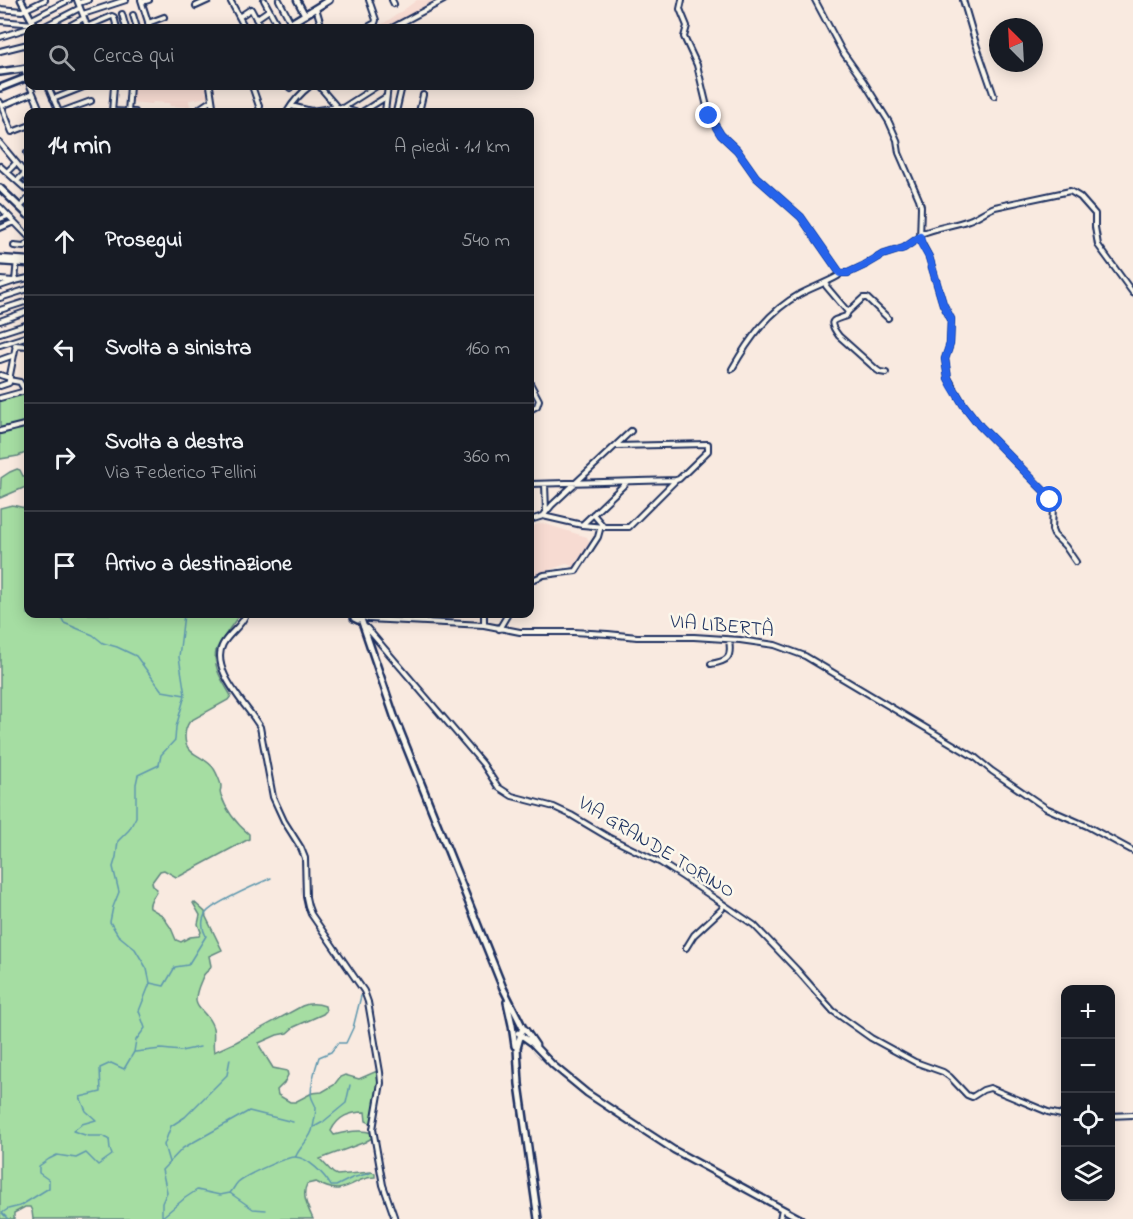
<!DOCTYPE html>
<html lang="it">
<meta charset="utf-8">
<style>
:root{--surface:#171b24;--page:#242831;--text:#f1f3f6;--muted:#9ea1a6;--line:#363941}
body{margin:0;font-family:"Indie Flower",sans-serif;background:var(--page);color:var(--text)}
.controls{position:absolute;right:18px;bottom:18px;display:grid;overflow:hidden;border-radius:12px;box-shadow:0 3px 15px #0003}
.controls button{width:54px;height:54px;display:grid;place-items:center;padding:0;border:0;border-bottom:2px solid var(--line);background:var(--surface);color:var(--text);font:30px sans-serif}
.compass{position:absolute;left:989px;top:18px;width:54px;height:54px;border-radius:50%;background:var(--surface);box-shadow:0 3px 15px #0003;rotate:336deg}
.stop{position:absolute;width:18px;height:18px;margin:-14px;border:4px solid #2563eb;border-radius:50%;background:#fff}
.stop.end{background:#2563eb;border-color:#fff;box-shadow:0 2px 6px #0008}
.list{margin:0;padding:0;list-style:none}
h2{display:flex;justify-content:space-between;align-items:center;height:78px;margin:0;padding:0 24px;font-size:26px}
h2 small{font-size:20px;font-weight:400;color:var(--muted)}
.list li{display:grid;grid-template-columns:39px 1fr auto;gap:18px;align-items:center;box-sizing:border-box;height:108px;padding:0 24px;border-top:2px solid var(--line)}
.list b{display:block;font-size:22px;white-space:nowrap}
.list p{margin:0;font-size:20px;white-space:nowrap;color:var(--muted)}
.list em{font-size:20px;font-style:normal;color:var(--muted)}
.icon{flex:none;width:33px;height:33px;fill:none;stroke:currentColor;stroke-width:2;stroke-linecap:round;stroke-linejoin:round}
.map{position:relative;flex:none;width:1133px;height:1219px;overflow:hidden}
.search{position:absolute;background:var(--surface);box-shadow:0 3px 15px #0003;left:24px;top:24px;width:510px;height:66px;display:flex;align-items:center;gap:15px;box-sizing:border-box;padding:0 21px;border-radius:12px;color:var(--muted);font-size:22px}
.panel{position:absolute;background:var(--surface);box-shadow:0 3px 15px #0003;left:24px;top:108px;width:510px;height:510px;border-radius:12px}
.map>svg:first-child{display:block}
</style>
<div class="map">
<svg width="1133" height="1219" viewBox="0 0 1133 1219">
<rect width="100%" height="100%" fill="#f9eae0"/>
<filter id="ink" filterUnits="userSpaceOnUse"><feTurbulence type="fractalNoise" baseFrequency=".0167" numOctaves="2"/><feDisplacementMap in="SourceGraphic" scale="12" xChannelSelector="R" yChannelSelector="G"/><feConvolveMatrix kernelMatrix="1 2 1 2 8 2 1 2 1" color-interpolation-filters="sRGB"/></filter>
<g filter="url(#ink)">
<!-- built -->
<path fill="#f7dbd2" d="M417 0H440L386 28H379L378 27 398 14Z
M133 86H207L208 91H205V92L209 93V97L189 100 190 107 170 106 169 103 153 102 152 104 132 102Z
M542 523 587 537 591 545 583 558 580 557 577 561 579 563 576 569 570 565 566 564 530 577V527Z"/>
<!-- green -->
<path fill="#a5dda2" stroke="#608680" stroke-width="1.5" d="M25 393H28V423L0 430V400Z
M28 426V452L18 456 0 459V433Z
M17 469 20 470 23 476H28V486L0 498 1 478 10 472Z
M12 505 25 508H28V614H240C235 621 217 645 216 651 212 668 224 683 231 696L228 700 190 721C185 728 184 736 186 744 189 755 208 758 214 769 216 772 221 783 221 786 221 793 219 788 221 795 226 810 237 824 249 834V839L180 876 176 877 164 870 160 871 152 882 153 886 157 889C156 897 148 899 150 908L162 915 171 928 176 940 181 942 190 937 199 936 201 932 198 924 200 915 193 903 194 902 205 912 206 917 222 950 209 956 211 966 209 970C204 973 203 976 201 981 187 1013 206 1005 213 1028 215 1036 212 1044 214 1052L236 1042 302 1006C309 1003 317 1003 325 1006L326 1011 323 1014 294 1027 287 1033 277 1035 259 1043 260 1047 273 1068 287 1071 288 1075 284 1083 277 1090 278 1095 290 1102H295L312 1093 322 1092 334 1085 340 1077 345 1075 359 1079 377 1071 379 1082 373 1121 370 1123 366 1121 365 1112C350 1112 338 1116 331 1131L334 1135C345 1132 361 1129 372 1133V1138L365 1142 320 1159 333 1173 337 1175 371 1172 375 1173V1177C369 1177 366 1178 361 1180 341 1190 336 1193 316 1182L307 1184C301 1195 308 1208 313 1219H33L32 1211 30 1207H25L14 1213V1219H0V508Z"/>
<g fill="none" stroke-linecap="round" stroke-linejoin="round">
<!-- stream -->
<path stroke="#5e97ae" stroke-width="1.5" d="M25 530 28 534
M60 614 64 623 93 635 103 643 117 647 136 656 162 691 185 695
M150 983 164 986 175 967 188 965 206 936C202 929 201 920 206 913 213 903 258 884 271 878
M135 1052 161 1049 181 1051 200 1047
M314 1127 323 1122 346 1103 350 1085
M296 1156C300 1146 312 1138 313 1127 314 1122 316 1113 316 1108 315 1103 312 1101 311 1095 311 1083 315 1069 319 1057L331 1052 338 1043H346L353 1028 361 996
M169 1162 164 1145 171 1126 185 1117 227 1075 230 1059
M230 1193 253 1209 266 1210
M162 1217V1203L167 1192 162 1170 183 1148 249 1111 293 1122
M8 1219 2 1213 8 1209 20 1206 49 1188V1180L39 1173V1166L49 1159 57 1155 76 1158 86 1153 98 1165 112 1155 110 1149 109 1139 102 1136H88L73 1131 82 1124 96 1120 86 1111 80 1097 101 1092 100 1068 111 1063 124 1069 134 1052 136 1040 145 1028 139 1011 150 983 147 969 135 949 118 935 110 922 113 907 119 892 113 867 116 857 118 841 129 830 136 817V784L138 775 159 765 161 755 175 740 176 727 185 695 179 657 184 614
M160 1219 185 1198 197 1190 220 1195 230 1193C233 1190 235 1185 238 1182 246 1175 285 1157 295 1157 308 1157 325 1175 331 1186H336L352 1178 370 1173"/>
<!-- minor casing -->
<g stroke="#1b2f5e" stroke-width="8">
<path id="minor" d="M77 0 88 28
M141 0 150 28
M230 0 245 28
M264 0 279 28
M279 0 291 23
M392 0 394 4
M682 0 680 9 687 26 684 37 697 65 709 115 721 135 737 150 756 177 801 217 840 273
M815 0 842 51 864 82 889 122 897 140 899 153 919 199 921 206 920 240 929 257 943 304 951 319 950 344 945 359 948 378 963 404 980 426 1045 492 1053 506 1052 530 1054 535 1065 546 1076 562
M963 0 976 44 994 96
M142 2 149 0
M79 3 88 0
M196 6 209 0
M316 8 322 28
M0 9 22 11 45 0
M83 14 126 0
M122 14 126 28
M133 15 137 28
M239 17 251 9 261 28
M32 19 69 0
M256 19 269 10
M0 21 34 24
M148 23 164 17
M41 28 80 8
M65 28 84 18
M84 28 112 16 114 17 117 28
M366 28 375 23 376 20 369 0
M392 28 444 0
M0 37 35 26
M0 51 28 44
M24 68 28 81
M30 86 41 112
M48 86 59 112
M210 86 214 112
M252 86 261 112
M288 86 290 88
M319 86 337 107
M53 99 86 86
M0 102 12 132 28 126
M2 106 33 93
M291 106 311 111 338 107 355 112
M341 109 377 86
M112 111 135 112
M61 112 91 101
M112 112 114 86
M128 112 130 86
M201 112 200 108 212 100
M287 112C293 102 301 93 310 86
M362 112 386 97
M385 112 388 86
M396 112 402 86
M419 112 423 95
M0 143 25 173
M27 153 28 155
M0 166 28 191
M7 172 16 163
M23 175 28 180
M17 181 28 170
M0 207 28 236
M20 207 28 199
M0 219 8 216
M0 228 14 222
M921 234C936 227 953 226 969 220 978 217 986 210 995 207L1070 191 1080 197 1095 214V227L1098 245 1133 293
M14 246 24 247 28 243
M0 280 14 281
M15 281 17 260
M827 282 826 286 848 312 846 316C832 321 827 320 839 336L877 370 880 372 886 373
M0 286 15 281 28 278
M0 298 28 289
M0 310 28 301
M848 312 863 298H867L888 318
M0 321 28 311
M0 333 28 324
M0 345 28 336
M15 345 28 346
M0 360 14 355
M732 369C749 339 769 311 800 294 813 287 826 283 838 276L840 273H848L865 265 882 255 904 248 920 237
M0 375 10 378
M9 380 16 345
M9 380 20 382 24 389 28 391
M530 383 539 400 537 406 530 410
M0 386 9 383V380
M0 398 22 392 24 389
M0 431 28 424
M530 484 676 480
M545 484 546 511
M593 514 604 527
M543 516 552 505 631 431
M530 520 543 516 582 525 604 527H629L676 480 679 479 708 451V444L616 446
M583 524 627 482
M530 581 544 575 576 571 598 537 601 526
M246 614C242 626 230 632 223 644 209 670 248 706 260 727L273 797 284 821 301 848 305 858 306 897 308 906 311 914 364 991 368 1002 380 1072 381 1083 373 1129 383 1185 395 1219
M484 614V625
M363 617 368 619 484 625 520 632H573L608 634 637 637H694L740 640 775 645 805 656 976 758 992 771 1046 808 1087 826 1133 851
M363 626 367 628 483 764 498 787 512 796 554 807 571 815 608 837 661 863 683 877 754 925 797 970 833 1011 871 1038 915 1062 943 1072 950 1077 967 1095 972 1097 983 1090 990 1088 1048 1112 1066 1116
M499 629 508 614
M711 664C728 661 732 658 729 640
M686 948 694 935 722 909 723 904
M1110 1116 1133 1115
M780 1219 782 1209"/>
</g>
<!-- tertiary casing -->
<g stroke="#1b2f5e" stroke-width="9">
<path id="tertiary" d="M21 0 36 28
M297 0 305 15
M0 258 28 260
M0 262 28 264
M522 1028 525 1029 536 1045
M518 1033 532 1043 553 1065 587 1093 634 1124 674 1150 801 1219"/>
</g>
<!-- secondary casing -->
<g stroke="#1b2f5e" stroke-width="10">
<path id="secondary" d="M283 28 329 0
M0 72 28 68
M0 88 28 77
M0 188 28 215
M354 614V618L358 620 362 618 363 614
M361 619 394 716 503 988 522 1026
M507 1002 512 1025 515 1046
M522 1030 517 1048 519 1084 538 1219"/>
</g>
<!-- minor -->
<use href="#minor" stroke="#fbf7ec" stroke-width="4"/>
<!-- tertiary -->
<use href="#tertiary" stroke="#fbf7ec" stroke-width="4.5"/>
<!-- secondary -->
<use href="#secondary" stroke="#fbf7ec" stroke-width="5"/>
</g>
</g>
<g fill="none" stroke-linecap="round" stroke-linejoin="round" filter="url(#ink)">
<!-- route -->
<path stroke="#2563eb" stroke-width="8" d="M709 116 721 135 737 150 756 177 801 217 840 273H848L865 265 882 255 904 248 920 237 922 245 929 257 943 304 951 319 950 344 945 359 948 378 952 386 963 404 980 426 1045 492 1050 500"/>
</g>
<g text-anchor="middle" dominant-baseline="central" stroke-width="5" stroke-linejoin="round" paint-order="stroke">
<!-- street labels -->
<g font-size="20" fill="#1b2f5e" stroke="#fbf7ec">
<text transform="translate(722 627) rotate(5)">VIA LIBERTÀ</text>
<text transform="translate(656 848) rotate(31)">VIA GRANDE TORINO</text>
</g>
</g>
</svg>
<div class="controls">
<button>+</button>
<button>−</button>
<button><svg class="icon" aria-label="locate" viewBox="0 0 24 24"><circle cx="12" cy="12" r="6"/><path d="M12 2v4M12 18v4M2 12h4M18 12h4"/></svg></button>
<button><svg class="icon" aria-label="layers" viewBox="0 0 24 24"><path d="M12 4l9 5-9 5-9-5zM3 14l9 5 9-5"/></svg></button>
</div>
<svg class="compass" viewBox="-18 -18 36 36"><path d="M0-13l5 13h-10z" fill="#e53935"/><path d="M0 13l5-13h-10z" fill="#9ea1a6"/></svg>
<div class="stop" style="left:1050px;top:500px"></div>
<div class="stop end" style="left:709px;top:116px"></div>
<div class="search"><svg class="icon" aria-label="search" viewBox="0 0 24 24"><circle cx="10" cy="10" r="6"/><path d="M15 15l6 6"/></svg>Cerca qui</div>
<section class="panel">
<h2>14 min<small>A piedi · 1.1 km</small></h2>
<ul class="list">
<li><svg class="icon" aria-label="ahead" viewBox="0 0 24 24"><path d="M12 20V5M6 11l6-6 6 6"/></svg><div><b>Prosegui</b></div><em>540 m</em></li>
<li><svg class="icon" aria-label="left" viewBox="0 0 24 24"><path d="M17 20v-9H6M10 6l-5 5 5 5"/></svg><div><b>Svolta a sinistra</b></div><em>160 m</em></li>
<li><svg class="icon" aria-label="right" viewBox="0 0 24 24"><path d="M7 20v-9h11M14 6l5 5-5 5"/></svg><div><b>Svolta a destra</b><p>Via Federico Fellini</p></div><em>360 m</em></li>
<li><svg class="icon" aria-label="arrive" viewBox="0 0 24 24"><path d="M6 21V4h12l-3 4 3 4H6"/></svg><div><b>Arrivo a destinazione</b></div></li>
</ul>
</section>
</div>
